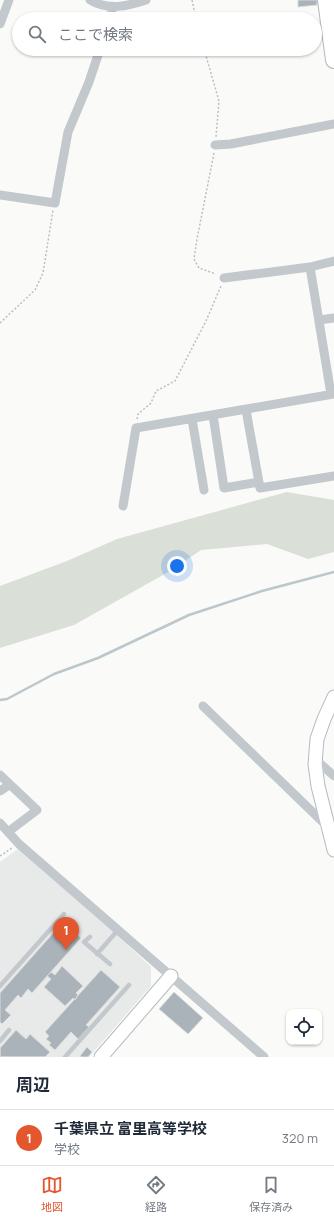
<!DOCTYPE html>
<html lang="ja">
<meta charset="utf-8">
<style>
:root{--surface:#fff;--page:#f6f6f7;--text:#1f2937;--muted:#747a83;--line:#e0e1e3;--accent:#e4572e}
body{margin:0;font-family:Manrope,"Noto Sans JP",sans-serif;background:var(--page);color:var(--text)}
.controls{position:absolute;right:12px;bottom:12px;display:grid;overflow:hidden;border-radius:8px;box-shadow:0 1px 3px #0004}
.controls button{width:36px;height:36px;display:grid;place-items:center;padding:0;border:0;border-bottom:1px solid var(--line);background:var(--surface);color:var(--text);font:20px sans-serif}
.you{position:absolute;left:177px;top:566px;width:14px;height:14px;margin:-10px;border:3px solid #fff;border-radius:50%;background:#1a73e8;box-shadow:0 0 0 6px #1a73e833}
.badge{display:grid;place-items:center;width:26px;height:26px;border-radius:50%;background:var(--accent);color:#fff;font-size:13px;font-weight:700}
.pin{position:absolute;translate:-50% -33px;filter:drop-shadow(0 1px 2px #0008)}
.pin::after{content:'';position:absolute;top:21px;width:14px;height:12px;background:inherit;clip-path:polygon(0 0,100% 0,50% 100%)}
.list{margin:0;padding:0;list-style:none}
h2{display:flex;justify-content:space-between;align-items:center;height:52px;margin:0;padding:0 16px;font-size:17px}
h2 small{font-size:13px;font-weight:400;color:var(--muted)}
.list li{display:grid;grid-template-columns:26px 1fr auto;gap:12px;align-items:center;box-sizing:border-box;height:56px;padding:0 16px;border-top:1px solid var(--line)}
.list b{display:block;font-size:15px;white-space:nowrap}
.list p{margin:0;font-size:13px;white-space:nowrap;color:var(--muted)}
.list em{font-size:13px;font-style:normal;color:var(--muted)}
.icon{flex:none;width:22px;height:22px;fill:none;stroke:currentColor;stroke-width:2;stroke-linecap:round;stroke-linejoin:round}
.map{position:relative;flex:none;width:334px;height:1057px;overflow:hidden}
.search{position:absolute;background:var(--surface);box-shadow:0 1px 3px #0004;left:12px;right:12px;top:12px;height:44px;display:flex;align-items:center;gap:10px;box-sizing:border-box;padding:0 14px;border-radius:22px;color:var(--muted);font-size:15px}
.sheet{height:108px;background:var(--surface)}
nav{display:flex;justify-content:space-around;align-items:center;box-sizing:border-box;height:56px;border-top:1px solid var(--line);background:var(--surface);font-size:11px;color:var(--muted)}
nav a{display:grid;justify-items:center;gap:2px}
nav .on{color:var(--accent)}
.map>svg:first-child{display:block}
</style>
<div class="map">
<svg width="334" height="1057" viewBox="0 0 334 1057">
<rect width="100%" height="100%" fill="#fafaf8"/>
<!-- built -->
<path fill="#e8e9e9" d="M18 849 115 933 151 967V986L89 1057H0V862Z"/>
<!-- green -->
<path fill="#dadfd7" d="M287 492 334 500V552L308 559 267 544 201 550 170 571 74 625 0 648V586L67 561 117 539Z"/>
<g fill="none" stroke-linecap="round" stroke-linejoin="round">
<!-- stream -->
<path stroke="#bbc7cb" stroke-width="2.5" d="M0 700 7 699 54 674 98 658 189 615 262 591 334 572"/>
</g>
<!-- building -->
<path fill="#aab3b9" stroke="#dcdcda" d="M298 0H317V5L298 7Z
M63 922 81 938 32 993 28 989 21 998 18 995 5 1010 11 1015 2 1024 0 1022V993Z
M62 966 83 986 76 993 78 995 75 1000 73 998 65 1006 44 987 51 979 47 976 51 972 55 975Z
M101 970 120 987 86 1025 89 1027 78 1039 71 1032 55 1050 49 1045 51 1043 46 1039 49 1036 45 1032Z
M174 992 203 1018 188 1034 159 1009Z
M16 1030 26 1039 30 1034 50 1052 45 1057H0V1048Z
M16 1030 26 1039 30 1034 50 1052 45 1057H0V1048Z
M87 1047 92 1052 88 1057H81L80 1056Z"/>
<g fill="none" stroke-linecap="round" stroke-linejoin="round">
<!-- secondary casing -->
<g stroke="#b3babf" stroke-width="15">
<path id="secondary" d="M334 697 324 719 317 739 315 764 318 786 334 850
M101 1057 171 976"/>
</g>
<!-- highway casing -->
<g stroke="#b4b9bd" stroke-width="18">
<path id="highway" d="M326 0 334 60"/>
</g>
<!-- path -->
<path stroke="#bbbfc2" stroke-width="1.5" stroke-dasharray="2 2" stroke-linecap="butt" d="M192 0 196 19
M204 49 219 101 216 137
M214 153 197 239 194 259 199 268 216 274
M0 323 35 290 43 273 53 210
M137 419 138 414 151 403 156 391 175 381 206 321 221 286
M0 856 12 848"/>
<!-- lane -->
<path stroke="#c3c8cc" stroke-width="4.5" d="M90 937 84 942 110 964
M97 954 118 930
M0 986 64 914
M0 1041 9 1030
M65 1057 129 985"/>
<!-- street -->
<path stroke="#c3c8cc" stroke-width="9" d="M90 0C108 11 128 6 146 0
M110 19 113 7
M0 24 9 0
M215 145 231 144 334 124
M0 195 55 203 68 132 89 82 100 49
M310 267 331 394
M224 278 310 267 334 261
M319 320 334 318
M246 410 260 488 334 476
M213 415 224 488 259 482
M192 419 204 490
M123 506 136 428 334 394
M203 706 328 827
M315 759 334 776
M0 775 37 810 8 832
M0 791 9 785
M0 823 19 844 264 1057"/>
<!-- secondary -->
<use href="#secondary" stroke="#fff" stroke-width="13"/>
<!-- highway -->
<use href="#highway" stroke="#fff" stroke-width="16"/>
</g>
</svg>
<div class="controls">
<button><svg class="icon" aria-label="locate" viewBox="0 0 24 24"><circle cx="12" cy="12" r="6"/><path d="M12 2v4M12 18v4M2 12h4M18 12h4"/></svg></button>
</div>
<div class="you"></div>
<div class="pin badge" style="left:66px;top:950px">1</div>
<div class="search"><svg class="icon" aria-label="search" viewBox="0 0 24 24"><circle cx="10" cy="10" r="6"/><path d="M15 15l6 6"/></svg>ここで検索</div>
</div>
<section class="sheet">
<h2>周辺<small></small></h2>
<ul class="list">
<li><span class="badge">1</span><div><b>千葉県立 富里高等学校</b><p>学校</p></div><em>320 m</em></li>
</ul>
</section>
<nav>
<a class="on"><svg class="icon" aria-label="map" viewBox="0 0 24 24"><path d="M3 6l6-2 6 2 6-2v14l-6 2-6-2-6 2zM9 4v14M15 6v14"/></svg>地図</a>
<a><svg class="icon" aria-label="directions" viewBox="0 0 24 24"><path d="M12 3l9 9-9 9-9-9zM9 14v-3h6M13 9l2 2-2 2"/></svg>経路</a>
<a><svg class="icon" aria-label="saved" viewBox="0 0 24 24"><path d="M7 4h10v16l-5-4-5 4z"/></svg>保存済み</a>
</nav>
